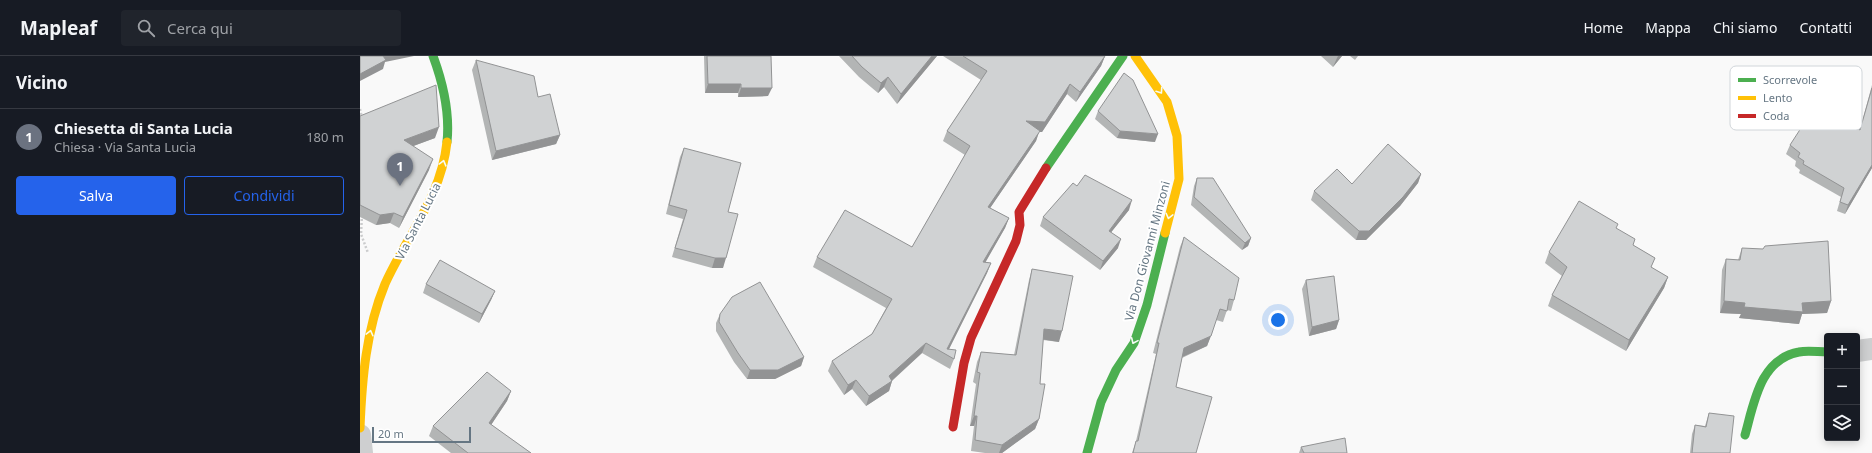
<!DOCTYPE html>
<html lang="it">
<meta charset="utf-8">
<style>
:root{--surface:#171b24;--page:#20242c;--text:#f1f3f6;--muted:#9ea1a6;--line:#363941;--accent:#2563eb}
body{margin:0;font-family:"Noto Sans",sans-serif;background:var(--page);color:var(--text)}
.controls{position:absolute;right:12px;bottom:12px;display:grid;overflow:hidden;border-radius:4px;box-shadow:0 2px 10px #0003}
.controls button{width:36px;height:36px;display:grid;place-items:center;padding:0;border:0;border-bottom:1px solid var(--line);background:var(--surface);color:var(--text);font:20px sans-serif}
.scale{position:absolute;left:12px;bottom:10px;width:99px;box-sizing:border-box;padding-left:4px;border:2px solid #657683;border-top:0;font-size:11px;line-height:14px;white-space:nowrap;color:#657683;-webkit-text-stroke:3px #fff;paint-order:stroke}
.you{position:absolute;left:918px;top:264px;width:14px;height:14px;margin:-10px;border:3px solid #fff;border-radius:50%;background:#1a73e8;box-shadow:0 0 0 6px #1a73e833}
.badge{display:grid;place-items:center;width:26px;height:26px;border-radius:50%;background:var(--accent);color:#fff;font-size:13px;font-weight:700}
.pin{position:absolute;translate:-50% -33px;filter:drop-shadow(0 1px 2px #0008)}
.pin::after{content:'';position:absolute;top:21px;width:14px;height:12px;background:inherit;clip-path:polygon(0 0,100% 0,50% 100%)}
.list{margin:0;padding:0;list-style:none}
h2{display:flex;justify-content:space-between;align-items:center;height:52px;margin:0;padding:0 16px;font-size:17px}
h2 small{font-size:13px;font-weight:400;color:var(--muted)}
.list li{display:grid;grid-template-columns:26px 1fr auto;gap:12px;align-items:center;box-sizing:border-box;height:56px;padding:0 16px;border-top:1px solid var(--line)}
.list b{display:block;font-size:15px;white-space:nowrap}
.list p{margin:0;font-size:13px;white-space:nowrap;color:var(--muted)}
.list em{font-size:13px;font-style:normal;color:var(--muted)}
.actions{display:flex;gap:8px;padding:12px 16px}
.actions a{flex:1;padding:9px 0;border:1px solid var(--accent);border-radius:4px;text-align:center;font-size:14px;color:var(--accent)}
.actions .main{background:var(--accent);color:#fff}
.icon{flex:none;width:22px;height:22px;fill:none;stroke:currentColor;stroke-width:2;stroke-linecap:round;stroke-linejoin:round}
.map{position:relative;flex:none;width:1512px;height:397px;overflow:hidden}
header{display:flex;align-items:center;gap:24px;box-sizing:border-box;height:56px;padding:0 20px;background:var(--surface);border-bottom:1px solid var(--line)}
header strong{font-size:19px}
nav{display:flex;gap:22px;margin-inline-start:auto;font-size:14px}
.search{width:280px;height:36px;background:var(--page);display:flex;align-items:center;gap:10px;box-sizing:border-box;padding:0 14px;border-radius:4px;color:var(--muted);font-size:15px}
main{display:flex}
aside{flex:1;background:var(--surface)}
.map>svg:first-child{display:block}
</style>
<header>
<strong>Mapleaf</strong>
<div class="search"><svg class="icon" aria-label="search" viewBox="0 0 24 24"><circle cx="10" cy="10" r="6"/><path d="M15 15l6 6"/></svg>Cerca qui</div>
<nav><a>Home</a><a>Mappa</a><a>Chi siamo</a><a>Contatti</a></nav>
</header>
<main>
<aside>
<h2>Vicino<small></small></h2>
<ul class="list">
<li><span class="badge" style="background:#6b7280">1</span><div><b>Chiesetta di Santa Lucia</b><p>Chiesa · Via Santa Lucia</p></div><em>180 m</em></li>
</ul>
<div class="actions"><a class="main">Salva</a><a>Condividi</a></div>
</aside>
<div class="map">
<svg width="1512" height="397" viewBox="0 0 1512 397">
<rect width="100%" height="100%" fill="#f9f9f9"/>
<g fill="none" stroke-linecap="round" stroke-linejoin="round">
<!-- path -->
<path stroke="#cbcccd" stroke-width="2.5" stroke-dasharray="2 2" stroke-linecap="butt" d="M0 53 2 62
M2 159 1 178 8 197"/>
<!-- street -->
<path stroke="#cecfd0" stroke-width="22" d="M1497 295 1512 293
M0 379 2 397"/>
<!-- fast -->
<path stroke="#4caf50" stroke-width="9" d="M73 0C83 27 90 57 87 86
M686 112 763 0
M1385 379C1394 347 1400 303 1439 296 1448 294 1458 296 1467 296
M727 397 741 346 756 314 774 287 787 249 805 177"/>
<!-- slow -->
<path stroke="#ffc107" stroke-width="9" d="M775 0 807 46 817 80 819 123 805 177
M0 372C2 323 6 274 25 228 47 179 81 142 87 86"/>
<!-- jam -->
<path stroke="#c62828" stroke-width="9" d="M593 371 604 307 611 282 656 185 660 169 659 156 686 112"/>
</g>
<!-- wall -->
<path fill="#b3b5b5" d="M344 0H411L408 40 378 41V37H345Z
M479 0H577L537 48 524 31 518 37 499 21Z
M583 0H745L741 10 716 46 707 38 682 76H679L676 85 630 152 649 162 645 172 625 206 631 207 627 217 589 293 594 303 590 313 562 297 532 325 529 335 506 350 492 333 484 339 468 315 472 305 512 278 526 252 453 211 457 201 552 191 605 99 583 85 587 75 621 24Z
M961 0H982L973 11Z
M990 0H998L995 4Z
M116 4 178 41 200 79 196 88 132 104 112 14Z
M1512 29V112L1485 158 1477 155 1481 141 1439 117 1440 114 1435 110 1436 105 1426 98 1430 89 1477 65 1500 73Z
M738 55 795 86 757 82 735 63Z
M0 60 75 82 53 90 69 114 39 172 30 167 16 169 0 161Z
M324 92 368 156 363 212H352L312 201 323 163 306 158 320 101Z
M1061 118 1058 127 1040 150 1006 184H996L951 144 954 135 992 128Z
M837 122 891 182 888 190 882 194 831 149 834 130Z
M717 130 769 154 751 176 758 192 740 214 680 170 683 161Z
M1256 172 1273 189 1295 202 1291 211 1308 221 1304 232 1266 295 1188 250 1192 239 1202 220 1185 207 1189 196Z
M824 181 874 244 871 255 867 254 863 266 856 264 847 290 822 302 816 331 836 397H772L776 385 796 298 793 297 820 191Z
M1382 192 1471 245 1467 257 1442 258 1439 268 1379 262 1381 258 1360 257 1362 214 1366 203 1378 204Z
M672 213 699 286 683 284 680 328 679 363 675 373 642 397H625L611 395 614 370H610L616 328 613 326 617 306 621 296 654 299 669 224Z
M946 224 979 264 976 273 949 280 942 233Z
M66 228 135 235 131 244 119 267 63 237Z
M360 258 444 301 441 310 415 323H387L374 306 356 275V267Z
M151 335 147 345 131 369 171 397H91L69 380 73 370Z
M1349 357 1370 397H1330L1332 378 1335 369 1345 370Z
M941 391 987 397H939Z"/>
<!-- shaded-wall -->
<path fill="#929394" d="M22 0H54L25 6 23 13 0 25V18Z
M572 0H577L537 48 541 38Z
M745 0 741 10 716 46 720 36Z
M978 0H982L973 11 977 2Z
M528 21 524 31 518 37 521 27Z
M348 28H381L378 37H345Z
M710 28 707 38 682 76H679L676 85 624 161 628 151 666 65Z
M381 32H412L408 40 378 41Z
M79 71 75 82 40 95 44 84Z
M760 75 798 78 795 86 757 82Z
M200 79 196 88 132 104 136 95Z
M73 103 69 114 39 172 43 161Z
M1512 109V112L1485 158 1488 149Z
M1061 118 1058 127 1040 150 1006 184H996L999 175Z
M772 144 769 154 745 184 749 175Z
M34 157 30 167 16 169 20 159Z
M649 162 645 172 620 216 623 206Z
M891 182 888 190 882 194 885 187Z
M761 183 758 192 740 214 743 205Z
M355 202H366L363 212H352Z
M631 207 627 217 586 299 587 293Z
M1308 221 1304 232 1266 295 1269 284Z
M135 235 131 244 119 267 122 258Z
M1364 245 1442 247 1471 245 1467 257 1442 258 1439 268 1379 262 1381 258 1360 257Z
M979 264 976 273 949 280 952 271Z
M684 273 702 275 699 286 680 283Z
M851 280 847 290 820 302 824 292Z
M566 287 562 297 527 329 532 325 529 335 506 350 509 340 529 320Z
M444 301 441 310 415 323H387L390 314Z
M496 324 492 333 484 339 488 329Z
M151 335 147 345 125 378 129 367Z
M614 360H617L614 370H610Z
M679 363 675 373 642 397H639L642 389Z"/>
<!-- building -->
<path fill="#d0d2d3" stroke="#929394" d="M0 0H23L26 4 0 18Z
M347 0H411L412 32H381V28H348Z
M492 0H572L541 38 528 21 521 27 502 11Z
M603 0H745L720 36 710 28 685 66 666 65 680 75 628 151 649 162 623 206 631 207 587 293 596 294 594 303 566 287 529 320 532 325 509 340 496 324 488 329 472 305 512 278 532 243 457 201 485 154 552 191 610 90 587 75 627 15Z
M116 4 174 20 178 41 190 38 200 79 136 95Z
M764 17 773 24 798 78 760 75 738 55Z
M76 29 79 71 44 84 73 103 43 161 34 157 20 159 0 149V60Z
M1512 32V109L1488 149 1480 146 1484 132 1443 108 1444 105 1438 101 1440 97 1430 89 1454 52 1477 65 1479 61 1500 74Z
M1028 88 1061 118 1043 141 1009 175H999L954 135 977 113 992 128Z
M324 92 381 107 368 156 378 158 366 202H355L315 192 327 154 309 149Z
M725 119 772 144 749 175 761 183 743 205 683 161 713 127 717 130Z
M837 122H853L891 182 885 187 834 141Z
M1219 145 1258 168 1256 172 1275 183 1273 189 1295 202 1291 211 1308 221 1269 284 1192 239 1207 211 1189 196Z
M824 181 879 222 874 244 869 243 867 255 860 253 851 280 824 292 816 331 852 341 836 397H773L776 385H778L799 287H797Z
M1468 185 1471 245 1442 247 1443 256 1384 251 1385 247 1364 245 1366 203 1380 204 1382 192 1403 193 1405 190Z
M80 204 135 235 122 258 66 228Z
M672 213 713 220 702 275 684 273 680 328H685L679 363 642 389 615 384 617 360H614L620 317 617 316 621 296 656 299Z
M974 220 979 264 952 271 946 224Z
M400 226 444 301 418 314H390L378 297 359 266 360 258 372 241Z
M127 316 151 335 129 367 171 397H108L73 370Z
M1349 357 1374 360 1370 397H1332L1335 369 1346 371Z
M985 382 987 397H944L941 391Z"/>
<!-- one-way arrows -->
<defs><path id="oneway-chevron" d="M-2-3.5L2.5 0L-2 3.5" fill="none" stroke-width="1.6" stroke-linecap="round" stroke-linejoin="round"/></defs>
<g stroke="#f6fbf6">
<use href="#oneway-chevron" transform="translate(800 35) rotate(56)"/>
<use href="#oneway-chevron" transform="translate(83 107) rotate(-75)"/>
<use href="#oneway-chevron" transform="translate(809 160) rotate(104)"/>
<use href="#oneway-chevron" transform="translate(10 277) rotate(-76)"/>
<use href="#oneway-chevron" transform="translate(774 285) rotate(114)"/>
</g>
<g text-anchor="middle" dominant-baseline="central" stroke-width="4" stroke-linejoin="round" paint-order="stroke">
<!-- street labels -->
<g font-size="12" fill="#657683" stroke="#fff">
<text transform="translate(58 165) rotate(-63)">Via Santa Lucia</text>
<text transform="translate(787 195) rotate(-75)">Via Don Giovanni Minzoni</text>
</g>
</g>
<!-- legend -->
<rect x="1370" y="10" width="132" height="64" rx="6" fill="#fff" stroke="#d1d6da" stroke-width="1"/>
<rect x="1378" y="22" width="18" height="4" fill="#4caf50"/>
<rect x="1378" y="40" width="18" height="4" fill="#ffc107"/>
<rect x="1378" y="58" width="18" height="4" fill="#c62828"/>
<g font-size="11" fill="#657683">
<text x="1403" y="28">Scorrevole</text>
<text x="1403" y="46">Lento</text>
<text x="1403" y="64">Coda</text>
</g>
</svg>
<div class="controls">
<button>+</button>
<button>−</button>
<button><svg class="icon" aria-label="layers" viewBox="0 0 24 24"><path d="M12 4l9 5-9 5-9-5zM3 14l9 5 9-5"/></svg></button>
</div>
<div class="scale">20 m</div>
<div class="you"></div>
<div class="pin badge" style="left:40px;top:130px;background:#6b7280">1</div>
</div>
</main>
